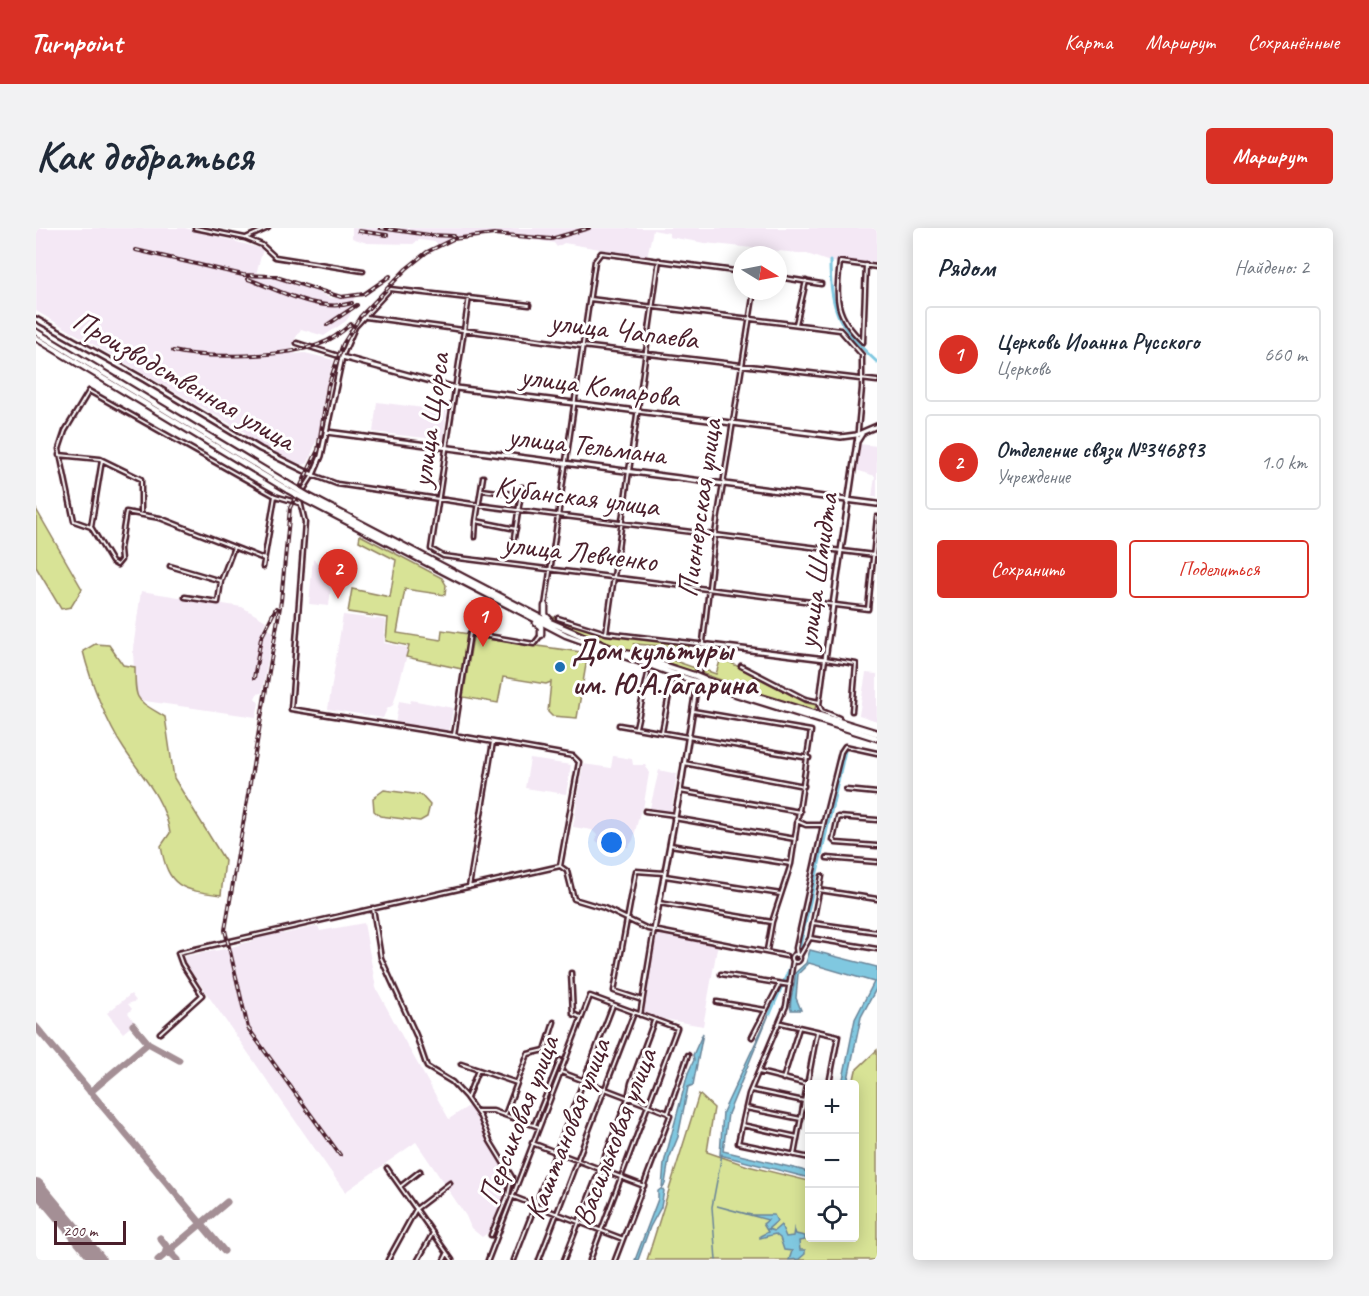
<!DOCTYPE html>
<html lang="ru">
<meta charset="utf-8">
<style>
:root{--surface:#fff;--page:#f2f2f3;--text:#1f2937;--muted:#747a83;--line:#e0e1e3;--accent:#d93025}
body{margin:0;font-family:Caveat,sans-serif;background:var(--page);color:var(--text)}
.controls{position:absolute;right:18px;bottom:18px;display:grid;overflow:hidden;border-radius:6px;box-shadow:0 3px 15px #0003}
.controls button{width:54px;height:54px;display:grid;place-items:center;padding:0;border:0;border-bottom:2px solid var(--line);background:var(--surface);color:var(--text);font:30px sans-serif}
.compass{position:absolute;left:697px;top:18px;width:54px;height:54px;border-radius:50%;background:var(--surface);box-shadow:0 3px 15px #0003;rotate:100deg}
.scale{position:absolute;left:18px;bottom:15px;width:72px;box-sizing:border-box;padding-left:6px;border:3px solid #4a1f2b;border-top:0;font-size:16px;line-height:21px;white-space:nowrap;color:#4a1f2b;-webkit-text-stroke:4px #fff;paint-order:stroke}
.you{position:absolute;left:576px;top:615px;width:21px;height:21px;margin:-15px;border:4px solid #fff;border-radius:50%;background:#1a73e8;box-shadow:0 0 0 9px #1a73e833}
.badge{display:grid;place-items:center;width:39px;height:39px;border-radius:50%;background:var(--accent);color:#fff;font-size:20px;font-weight:700}
.pin{position:absolute;translate:-50% -50px;filter:drop-shadow(0 2px 3px #0008)}
.pin::after{content:'';position:absolute;top:32px;width:21px;height:18px;background:inherit;clip-path:polygon(0 0,100% 0,50% 100%)}
.list{margin:0;padding:0;list-style:none}
h2{display:flex;justify-content:space-between;align-items:center;height:78px;margin:0;padding:0 24px;font-size:26px}
h2 small{font-size:20px;font-weight:400;color:var(--muted)}
.list li{display:grid;grid-template-columns:39px 1fr auto;gap:18px;align-items:center;box-sizing:border-box;height:96px;margin:0 12px 12px;padding:0 12px;border:2px solid var(--line);border-radius:6px}
.list b{display:block;font-size:22px;white-space:nowrap}
.list p{margin:0;font-size:20px;white-space:nowrap;color:var(--muted)}
.list em{font-size:20px;font-style:normal;color:var(--muted)}
.actions{display:flex;gap:12px;padding:18px 24px}
.actions a{flex:1;padding:14px 0;border:2px solid var(--accent);border-radius:6px;text-align:center;font-size:21px;color:var(--accent)}
.actions .main{background:var(--accent);color:#fff}
.icon{flex:none;width:33px;height:33px;fill:none;stroke:currentColor;stroke-width:2;stroke-linecap:round;stroke-linejoin:round}
.map{position:relative;flex:none;width:841px;height:1032px;overflow:hidden;border-radius:6px}
header{display:flex;align-items:center;gap:36px;box-sizing:border-box;height:84px;padding:0 30px;background:var(--accent);color:#fff}
header strong{font-size:28px}
nav{display:flex;gap:33px;margin-inline-start:auto;font-size:21px}
.intro{display:flex;align-items:center;justify-content:space-between;box-sizing:border-box;height:144px;padding:0 36px}
h1{margin:0;font-size:42px}
.button{padding:15px 27px;border-radius:6px;background:var(--accent);color:#fff;font-size:21px;font-weight:700}
main{display:flex;gap:36px;padding:0 36px}
aside{flex:1;background:var(--surface);border-radius:6px;box-shadow:0 3px 15px #0003}
.map>svg:first-child{display:block}
</style>
<header>
<strong>Turnpoint</strong>
<nav><a>Карта</a><a>Маршрут</a><a>Сохранённые</a></nav>
</header>
<div class="intro"><h1>Как добраться</h1><a class="button">Маршрут</a></div>
<main>
<div class="map">
<svg width="841" height="1032" viewBox="0 0 841 1032">
<rect width="100%" height="100%" fill="#fff"/>
<filter id="ink" filterUnits="userSpaceOnUse"><feTurbulence type="fractalNoise" baseFrequency=".0167" numOctaves="2"/><feDisplacementMap in="SourceGraphic" scale="12" xChannelSelector="R" yChannelSelector="G"/><feConvolveMatrix kernelMatrix="1 2 1 2 8 2 1 2 1" color-interpolation-filters="sRGB"/></filter>
<g filter="url(#ink)">
<!-- built -->
<path fill="#f4e8f5" d="M0 0H149L227 21 220 46 206 49 231 48 277 62 294 70H318L314 87 310 93 288 108 265 101 259 111 256 121 259 126 269 125 298 132 289 161 283 206 272 235 267 237 224 218 209 209 210 205 0 83Z
M316 0H841V38L794 34 771 26 669 15 633 9V5L617 2 611 29 528 15 521 19 518 15 505 13 450 7 420 11 402 18 400 14 383 12 377 16 331 15 316 10Z
M341 174 411 183 407 212 337 204Z
M823 216 841 218V269H836L839 248 820 242Z
M277 331 296 349 293 378 273 376Z
M105 363 206 379 230 393 227 400 237 403 226 465 221 466 219 470 223 475 220 489 102 472 99 467 97 421Z
M307 387 350 392 348 415 373 420 357 477 351 481 347 490 292 481Z
M830 445 841 446V493L823 487Z
M375 472 417 480 413 504 359 496 363 473 374 475Z
M577 528 596 531 597 537H609L613 545 607 581 605 580 597 612 592 619 560 614 561 607 556 602 537 599 547 536 575 540Z
M494 531 535 537 530 566 489 560Z
M623 542 641 546 635 584 614 580Z
M328 695 340 760 367 810 413 891 434 877 474 953 456 1002 446 1009 435 1000 430 988 380 914 309 964 148 733 149 728 189 721 219 712 218 709 246 702 247 706 282 698 284 703Z
M619 704 682 715 667 798 605 787Z
M95 766 100 773 92 776 96 781 92 785 99 795 87 805 71 785Z"/>
<!-- green -->
<path fill="#d8e396" stroke="#918160" stroke-width="1.5" d="M0 281 46 361 35 379 25 381 0 339Z
M324 307 406 350 410 357 409 367 369 361 361 405 405 412 406 402 433 406 426 441 370 429 373 418 350 413 352 390 312 384 316 361 354 369 360 332 323 313Z
M517 389 573 407 654 416 652 420 598 416 602 420 659 440 658 444 574 416 517 392Z
M437 409 552 425 541 490 516 488 512 484 515 454 510 456 467 449 462 475 427 469Z
M59 416 73 417 87 437 99 439C99 475 100 471 129 489L138 550 189 633 185 667C146 662 132 660 125 618L134 605C129 572 106 548 88 521 71 496 54 452 47 423Z
M671 422 770 475 780 477 778 485 665 445 666 441 680 446 684 433 670 425Z
M348 562 385 567 394 577 391 589 384 593 344 588 338 583 337 570Z
M841 822V1032H611L663 866 678 880 671 924 712 938 773 953 774 1010H818L817 856 820 842Z"/>
<!-- water -->
<path fill="#80c8e0" stroke="#6a8498" stroke-width="1.5" d="M774 722 841 739V759L825 789 811 856H806L819 791 838 754 773 735 762 746 760 770 765 782H755C752 772 760 757 759 745L770 735Z
M734 784 692 886 687 923 766 942 773 945V950L684 927 687 884Z
M667 805 657 857 652 859 642 909 633 931 629 956 626 960 628 935 652 845 658 832 657 827Z
M626 960 628 963 625 979 614 999 602 1032H599L622 971V963Z
M681 978 715 987H738L741 993 732 1001 738 1003 745 997 750 1009 757 1008 758 1001 760 1006 769 1008V1012L763 1013 764 1022H769V1026L763 1031 753 1032 756 1023 748 1022 744 1010 739 1006 724 1010V1008L732 1004 727 996 732 992Z"/>
<g fill="none" stroke-linecap="round" stroke-linejoin="round">
<!-- stream -->
<path stroke="#6a8498" stroke-width="1.5" d="M680 1032 676 979 686 926"/>
<!-- canal -->
<path stroke="#80c8e0" stroke-width="3" d="M794 33C794 84 803 99 841 134
M759 725 764 718 809 523
M734 786 757 732"/>
<!-- taxiway -->
<path stroke="#a48f95" stroke-width="7" d="M97 797 112 815
M0 799 188 1023
M54 864 112 815 143 832
M124 1010 131 1019 129 1026 135 1025 142 1032
M122 1032 191 974"/>
<!-- runway -->
<path stroke="#a48f95" stroke-width="16" d="M0 958 62 1032"/>
<!-- minor casing -->
<g stroke="#4a1f2b" stroke-width="7">
<path id="minor" d="M159 0 209 10 226 17 239 29 327 43
M210 10 232 0
M742 49 785 56
M433 69 395 321 407 328 832 381 841 289
M554 71 804 102 826 127V160L821 212
M330 89 546 118 841 153
M760 96 770 53
M827 114C798 87 800 71 804 34L841 39
M827 114 830 37
M261 115 306 129 319 99 354 61 493 77
M23 227 64 231 105 251V284
M66 232 55 299 76 334 81 337 85 332 84 321 90 284 124 290 228 331
M447 249 440 293 480 301
M446 262 485 267
M266 264 277 247 301 256 457 279 838 327
M263 269 269 294 255 481 418 507
M55 299 38 293 23 221 29 203 53 163 239 268 263 275
M439 309 440 293
M478 310 486 259
M134 338 185 353
M227 339 239 268
M149 369 182 374 185 353 198 319
M509 378 559 33 565 25 706 44
M522 390 570 405 671 417
M570 405 623 32
M666 423 679 306 718 63
M705 438 769 471 783 474
M657 483 775 503 755 636 736 694 731 722
M803 490 786 483 783 477 789 431 820 436 816 483
M583 497 773 530
M600 499 612 446
M626 504 636 451
M648 535 768 558
M810 562 841 565
M644 563 764 584
M609 583 639 587
M638 590 759 611
M841 592 802 589 797 612 800 615 841 618
M761 593 770 597H787L805 524 809 518 841 525
M634 617 755 636
M791 630 841 634
M524 638 531 643 538 671 568 680 612 701 750 728
M629 648 745 666
M433 659 457 514
M783 662 841 671
M623 675 736 694
M337 680 345 730 380 807 391 839 416 854 429 868 444 889 454 913 476 949 472 967 455 1007
M777 695 841 704
M774 710 841 721
M756 730a4 4 0 1 1 8 0a4 4 0 1 1-8 0Z
M761 727 760 720 787 597
M763 729 774 710 786 648
M757 733 750 778 713 866 702 915 774 930
M535 745 537 786 544 789
M685 746 754 757
M606 772 578 763 600 643 628 645
M681 774 729 782
M604 787 618 702
M745 795 802 808 793 856
M124 805 166 767 146 736 142 725 524 638 543 534 537 528 418 507 434 405 498 416 505 407
M716 809 743 757
M425 836 481 855
M525 844 632 885
M723 844 771 856
M747 851 763 800
M715 862 768 873
M431 870 442 842
M710 880 765 891
M440 883H457L503 899
M469 887 492 826 509 822 518 794
M498 897 524 832
M706 897 761 909
M496 915 608 958
M758 927 781 804
M351 940 416 1032
M365 958 384 943
M475 968 587 1011
M352 1032 380 981 414 955
M382 1032 397 1005
M408 1032 411 1026
M452 1032 554 768 641 800 554 1032
M478 1032 577 777
M503 1032 598 785
M528 1032 592 870 595 855 618 793
M579 1032 634 888 632 885 652 827"/>
</g>
<!-- tertiary casing -->
<g stroke="#4a1f2b" stroke-width="8">
<path id="tertiary" d="M0 91 109 152 224 221 277 247 285 228 306 129 420 160 805 209 820 207 841 198
M291 204 841 276
M618 702 644 563 666 423 673 417 789 431 821 214 826 206"/>
</g>
<!-- trunk casing -->
<g stroke="#4a1f2b" stroke-width="9">
<path id="trunk" d="M0 104 255 258
M0 110 252 262
M272 268 509 392 574 420 657 447
M270 272 530 407 655 452
M509 378V387L513 391
M500 395 505 399V407
M669 452 841 505
M668 456 841 510"/>
</g>
<!-- minor -->
<use href="#minor" stroke="#fff" stroke-width="2"/>
<!-- tertiary -->
<use href="#tertiary" stroke="#fff" stroke-width="3"/>
<!-- trunk -->
<use href="#trunk" stroke="#fff" stroke-width="4.5"/>
<!-- rail casing -->
<g stroke="#4a1f2b" stroke-width="4">
<path id="rail" d="M344 0 393 7 418 8
M323 3 351 7
M100 22 207 47 237 48 305 69 328 66 354 48
M212 51C243 62 283 85 316 75
M291 97 321 77
M137 123C171 131 251 129 284 116 295 112 306 104 315 96
M218 450 225 410 240 380
M304 927 212 800 189 702 245 373 254 280 282 222 292 158 307 116 324 89 370 41 391 24 417 11 458 6 515 11 553 0"/>
</g>
<!-- rail -->
<use href="#rail" stroke="#fff" stroke-width="1.5" stroke-dasharray="4.5" stroke-linecap="butt"/>
<!-- trunk-bridge casing -->
<g stroke="#4a1f2b" stroke-width="9" stroke-linecap="butt">
<path id="trunk-bridge" d="M255 258 272 268
M252 262 270 272
M657 447 669 452
M655 452 668 456"/>
</g>
<!-- trunk-bridge -->
<use href="#trunk-bridge" stroke="#fff" stroke-width="4.5"/>
</g>
</g>
<!-- markers -->
<circle fill="#1f6fb2" stroke="#fff" stroke-width="2" cx="524" cy="439" r="6"/>
<g text-anchor="middle" dominant-baseline="central" stroke-width="6" stroke-linejoin="round" paint-order="stroke">
<!-- street labels -->
<g font-size="30" fill="#4a1f2b" stroke="#fff">
<text transform="translate(588 102) rotate(7)">улица Чапаева</text>
<text transform="translate(148 152) rotate(30)">Производственная улица</text>
<text transform="translate(564 158) rotate(8)">улица Комарова</text>
<text transform="translate(394 192) rotate(-82)">улица Щорса</text>
<text transform="translate(551 217) rotate(7)">улица Тельмана</text>
<text transform="translate(541 268) rotate(7)">Кубанская улица</text>
<text transform="translate(663 280) rotate(-82)">Пионерская улица</text>
<text transform="translate(544 324) rotate(7)">улица Левченко</text>
<text transform="translate(781 343) rotate(-82)">улица Шмидта</text>
<text transform="translate(482 892) rotate(-69)">Персиковая улица</text>
<text transform="translate(531 901) rotate(-69)">Каштановая улица</text>
<text transform="translate(578 909) rotate(-69)">Васильковая улица</text>
</g>
<!-- poi labels -->
<g font-size="30" font-weight="bold" fill="#4a1f2b" stroke="#fff" text-anchor="start">
<text x="536" y="422">Дом культуры<tspan x="536" dy="34">им. Ю.А.Гагарина</tspan></text>
</g>
</g>
</svg>
<div class="controls">
<button>+</button>
<button>−</button>
<button><svg class="icon" aria-label="locate" viewBox="0 0 24 24"><circle cx="12" cy="12" r="6"/><path d="M12 2v4M12 18v4M2 12h4M18 12h4"/></svg></button>
</div>
<svg class="compass" viewBox="-18 -18 36 36"><path d="M0-13l5 13h-10z" fill="#e53935"/><path d="M0 13l5-13h-10z" fill="#747a83"/></svg>
<div class="scale">200 m</div>
<div class="you"></div>
<div class="pin badge" style="left:447px;top:419px">1</div>
<div class="pin badge" style="left:302px;top:371px">2</div>
</div>
<aside>
<h2>Рядом<small>Найдено: 2</small></h2>
<ul class="list">
<li><span class="badge">1</span><div><b>Церковь Иоанна Русского</b><p>Церковь</p></div><em>660 m</em></li>
<li><span class="badge">2</span><div><b>Отделение связи №346893</b><p>Учреждение</p></div><em>1.0 km</em></li>
</ul>
<div class="actions"><a class="main">Сохранить</a><a>Поделиться</a></div>
</aside>
</main>
